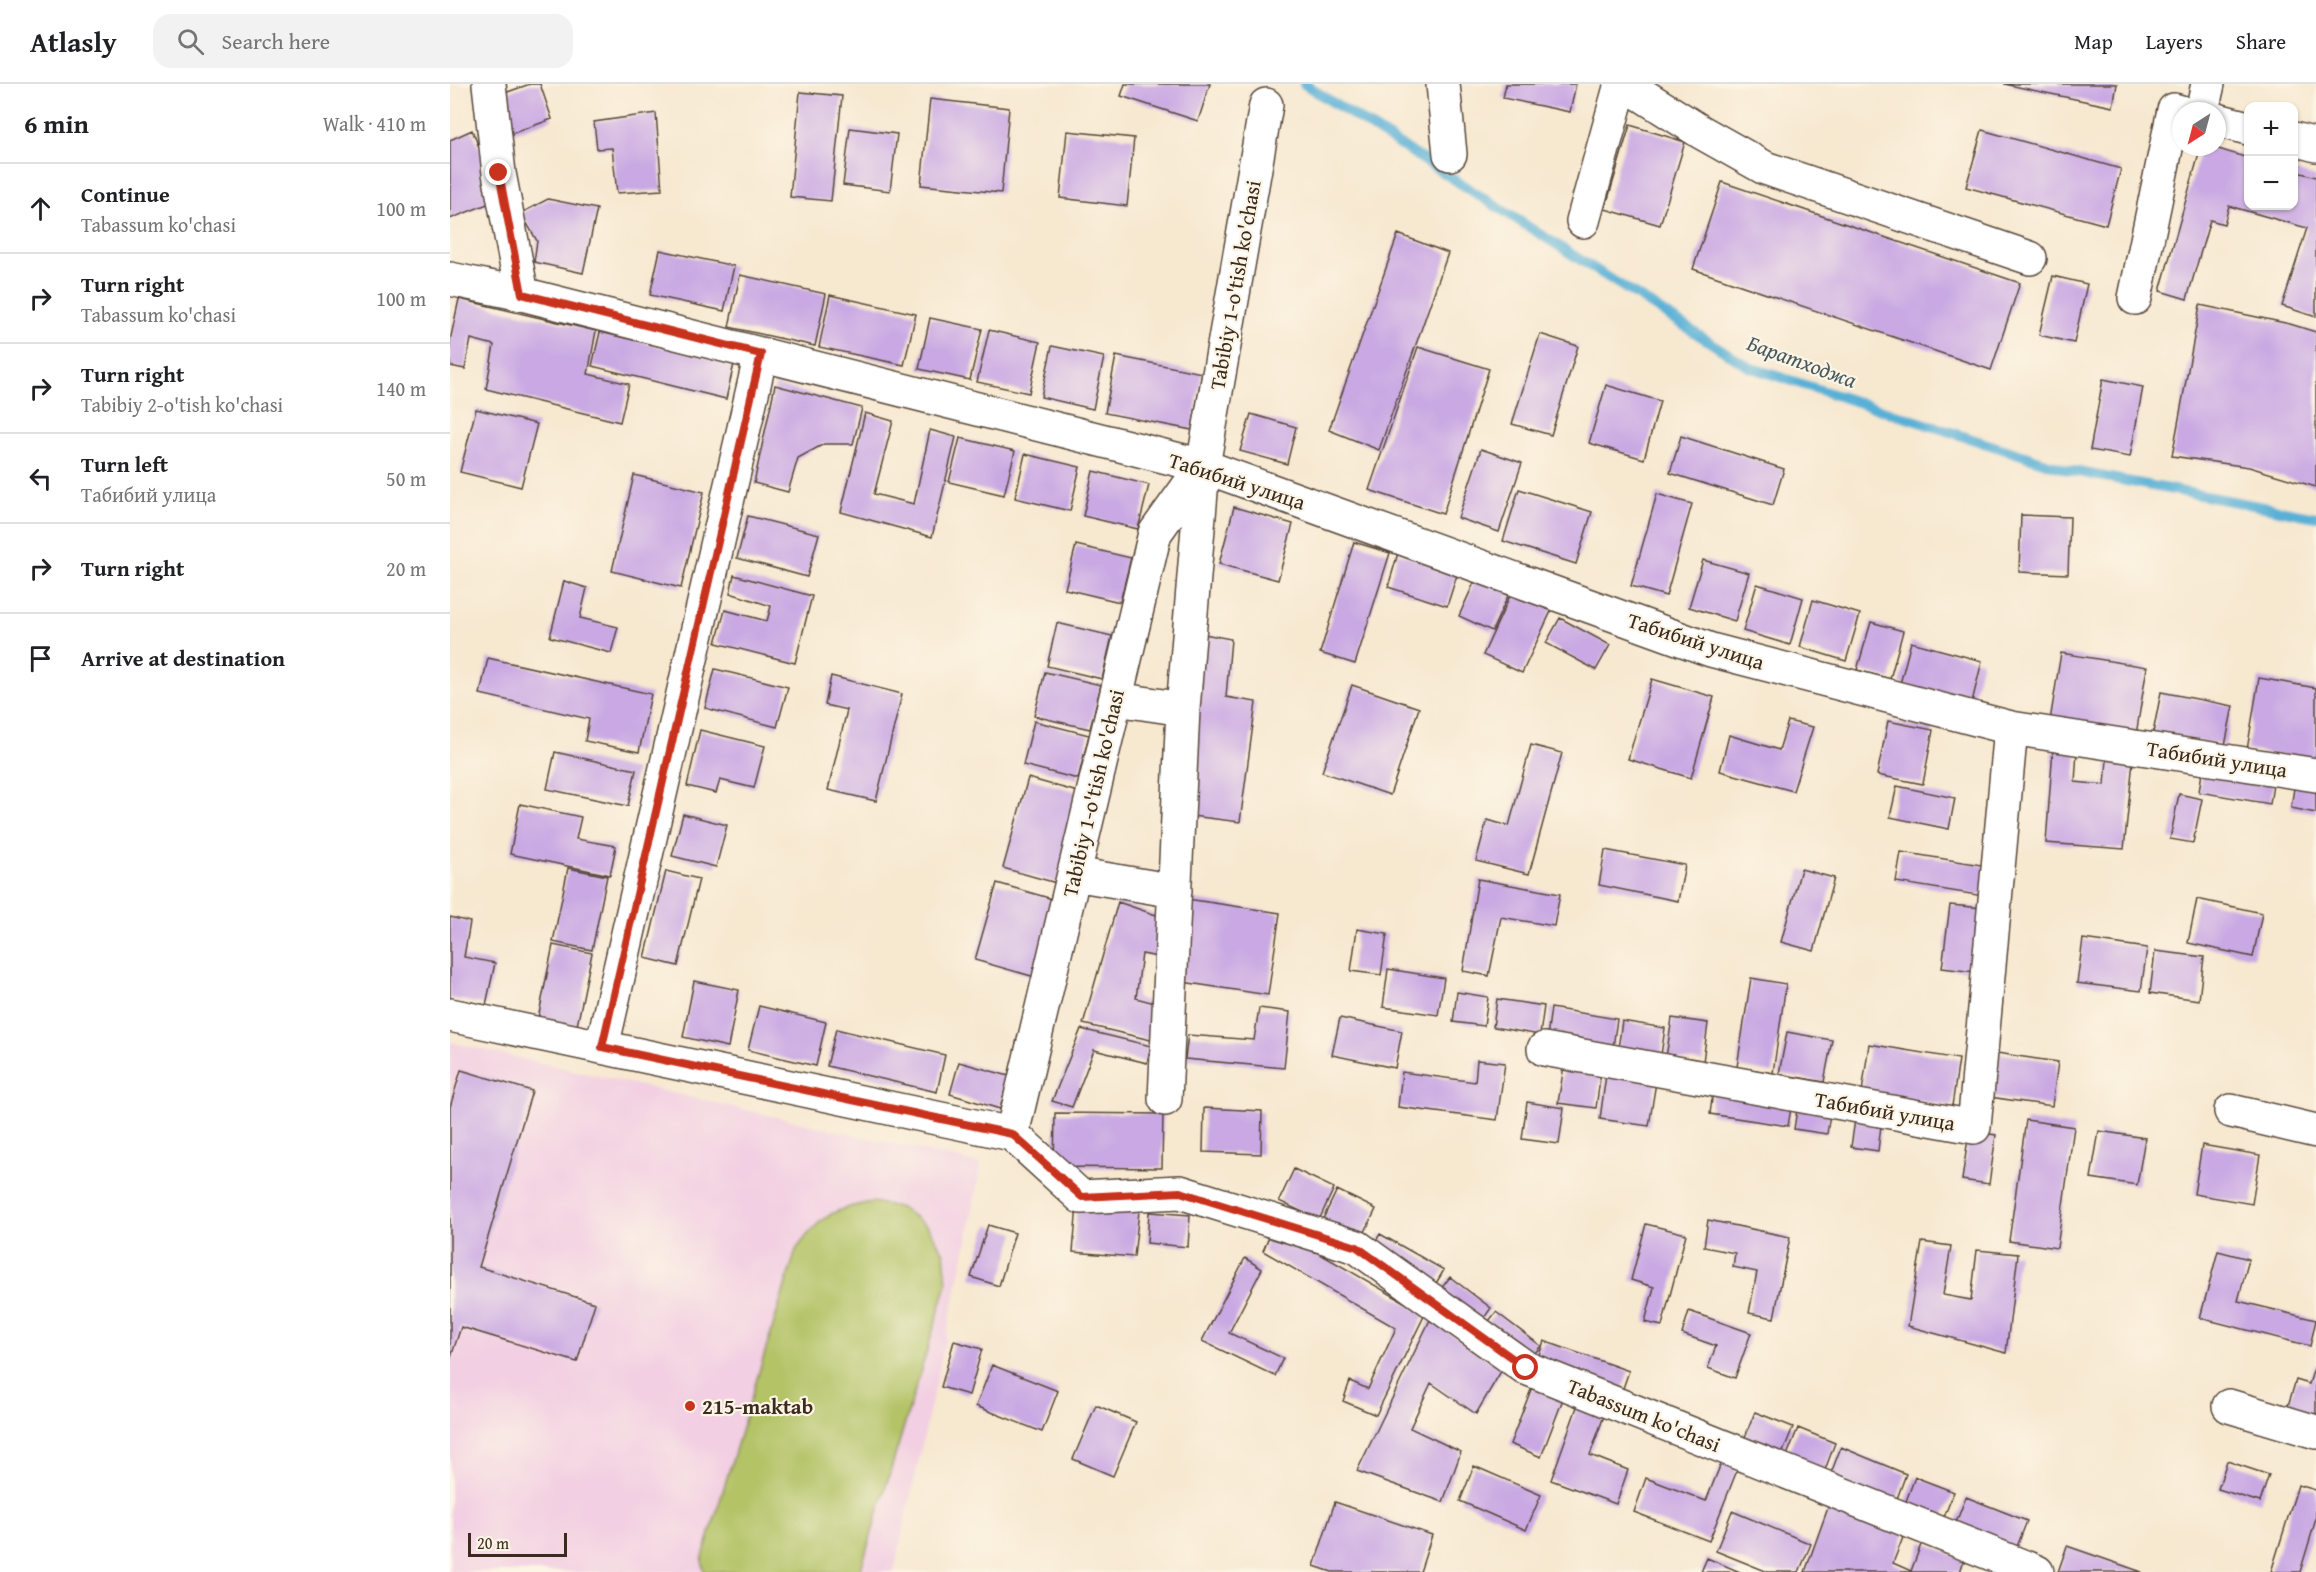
<!DOCTYPE html>
<meta charset="utf-8">
<style>
:root{--surface:#fff;--page:#f2f2f2;--text:#202124;--muted:#757577;--line:#e0e0e0}
body{margin:0;font-family:"Gentium Book Plus",serif;background:var(--page);color:var(--text)}
.controls{position:absolute;right:18px;top:18px;display:grid;overflow:hidden;border-radius:12px;box-shadow:0 2px 4px #0004}
.controls button{width:54px;height:54px;display:grid;place-items:center;padding:0;border:0;border-bottom:2px solid var(--line);background:var(--surface);color:var(--text);font:30px sans-serif}
.compass{position:absolute;left:1722px;top:18px;width:54px;height:54px;border-radius:50%;background:var(--surface);box-shadow:0 2px 4px #0004;rotate:216deg}
.scale{position:absolute;left:18px;bottom:15px;width:99px;box-sizing:border-box;padding-left:6px;border:3px solid #3b2a1e;border-top:0;font-size:16px;line-height:21px;white-space:nowrap;color:#3b2a1e;-webkit-text-stroke:4px #fcf5e5;paint-order:stroke}
.stop{position:absolute;width:18px;height:18px;margin:-14px;border:4px solid #c8321e;border-radius:50%;background:#fff}
.stop.end{background:#c8321e;border-color:#fff;box-shadow:0 2px 6px #0008}
.list{margin:0;padding:0;list-style:none}
h2{display:flex;justify-content:space-between;align-items:center;height:78px;margin:0;padding:0 24px;font-size:26px}
h2 small{font-size:20px;font-weight:400;color:var(--muted)}
.list li{display:grid;grid-template-columns:39px 1fr auto;gap:18px;align-items:center;box-sizing:border-box;height:90px;padding:0 24px;border-top:2px solid var(--line)}
.list b{display:block;font-size:22px;white-space:nowrap}
.list p{margin:0;font-size:20px;white-space:nowrap;color:var(--muted)}
.list em{font-size:20px;font-style:normal;color:var(--muted)}
.icon{flex:none;width:33px;height:33px;fill:none;stroke:currentColor;stroke-width:2;stroke-linecap:round;stroke-linejoin:round}
.map{position:relative;flex:none;width:1866px;height:1488px;overflow:hidden}
header{display:flex;align-items:center;gap:36px;box-sizing:border-box;height:84px;padding:0 30px;background:var(--surface);border-bottom:2px solid var(--line)}
header strong{font-size:28px}
nav{display:flex;gap:33px;margin-inline-start:auto;font-size:21px}
.search{width:420px;height:54px;background:var(--page);display:flex;align-items:center;gap:15px;box-sizing:border-box;padding:0 21px;border-radius:18px;color:var(--muted);font-size:22px}
main{display:flex}
aside{flex:1;background:var(--surface)}
.map>svg:first-child{display:block}
</style>
<header>
<strong>Atlasly</strong>
<div class="search"><svg class="icon" aria-label="search" viewBox="0 0 24 24"><circle cx="10" cy="10" r="6"/><path d="M15 15l6 6"/></svg>Search here</div>
<nav><a>Map</a><a>Layers</a><a>Share</a></nav>
</header>
<main>
<aside>
<h2>6 min<small>Walk · 410 m</small></h2>
<ul class="list">
<li><svg class="icon" aria-label="ahead" viewBox="0 0 24 24"><path d="M12 20V5M6 11l6-6 6 6"/></svg><div><b>Continue</b><p>Tabassum ko'chasi</p></div><em>100 m</em></li>
<li><svg class="icon" aria-label="right" viewBox="0 0 24 24"><path d="M7 20v-9h11M14 6l5 5-5 5"/></svg><div><b>Turn right</b><p>Tabassum ko'chasi</p></div><em>100 m</em></li>
<li><svg class="icon" aria-label="right" viewBox="0 0 24 24"><path d="M7 20v-9h11M14 6l5 5-5 5"/></svg><div><b>Turn right</b><p>Tabibiy 2-o'tish ko'chasi</p></div><em>140 m</em></li>
<li><svg class="icon" aria-label="left" viewBox="0 0 24 24"><path d="M17 20v-9H6M10 6l-5 5 5 5"/></svg><div><b>Turn left</b><p>Табибий улица</p></div><em>50 m</em></li>
<li><svg class="icon" aria-label="right" viewBox="0 0 24 24"><path d="M7 20v-9h11M14 6l5 5-5 5"/></svg><div><b>Turn right</b></div><em>20 m</em></li>
<li><svg class="icon" aria-label="arrive" viewBox="0 0 24 24"><path d="M6 21V4h12l-3 4 3 4H6"/></svg><div><b>Arrive at destination</b></div></li>
</ul>
</aside>
<div class="map">
<svg width="1866" height="1488" viewBox="0 0 1866 1488">
<rect width="100%" height="100%" fill="#fcf5e5"/>
<filter id="ink" filterUnits="userSpaceOnUse"><feTurbulence type="fractalNoise" baseFrequency=".0167" numOctaves="2"/><feDisplacementMap in="SourceGraphic" scale="12" xChannelSelector="R" yChannelSelector="G"/><feConvolveMatrix kernelMatrix="1 2 1 2 8 2 1 2 1" color-interpolation-filters="sRGB"/></filter>
<filter id="wash" filterUnits="userSpaceOnUse"><feTurbulence type="fractalNoise" baseFrequency=".008" numOctaves="4" result="noise"/><feDisplacementMap in="SourceGraphic" scale="24" xChannelSelector="R" yChannelSelector="G"/><feGaussianBlur stdDeviation="1.35" result="paint"/><feColorMatrix in="noise" values="0 0 0 0 0 0 0 0 0 0 0 0 0 0 0 0 0 1.4 0 .05"/><feComposite in="paint" operator="in"/></filter>
<g filter="url(#wash)">
<rect width="100%" height="100%" fill="#f7e8d0"/>
<!-- built -->
<path fill="#f2cfe2" d="M0 958 531 1080 517 1157 444 1488H0Z"/>
<!-- green -->
<path fill="#b3c366" stroke="#777642" stroke-width="1.5" d="M423 1118 452 1124 478 1143 494 1169 497 1200 410 1488H254L252 1476 346 1166C372 1131 380 1126 423 1118Z"/>
<g fill="none" stroke-linecap="round" stroke-linejoin="round">
<!-- stream -->
<path stroke="#59b0d6" stroke-width="10" d="M854 0 1299 283 1618 386 1866 433"/>
</g>
<g id="blocks">
<!-- building -->
<path fill="#c9a8e3" d="M80 0H90L102 35 55 52 41 14Z
M675 0H760L748 37 671 12Z
M1056 0H1126L1120 28 1053 14Z
M1554 0H1667L1663 23Z
M350 8 392 12 381 117 340 113Z
M480 15 559 24 551 109 471 101Z
M206 29 212 106 167 109 162 64 147 65 144 38Z
M1180 41 1235 58 1210 141 1155 125Z
M400 44 447 50 440 107 393 101Z
M22 46 50 115 0 135V56Z
M1532 46 1671 85 1656 141 1516 103Z
M617 47 684 54 677 122 610 114Z
M1751 63H1762L1798 74V122H1844V87L1866 93V233L1832 222 1857 144 1779 122 1774 140 1760 136 1737 215 1710 207Z
M1272 98 1570 199 1541 286 1243 185Z
M98 115 147 125 133 189 84 178 87 157 71 129Z
M948 150 998 169 929 366 879 346Z
M210 166 284 182 274 227 200 211Z
M290 191 376 210 365 262 279 243Z
M1603 192 1637 200 1624 259 1589 251Z
M380 211 466 230 454 281 369 263Z
M9 215 146 247 138 290 179 300 170 338 36 305 44 261 21 255 15 285 0 282V257Z
M1750 221 1840 240 1866 248V403L1799 383 1722 372Z
M480 234 532 245 520 296 469 285Z
M539 246 590 258 579 309 527 298Z
M150 248 284 280 276 315 142 282Z
M1090 250 1128 262 1101 351 1062 340Z
M602 262 654 273 643 325 591 313Z
M968 263 1039 285 993 430 919 406Z
M666 272 752 289 742 346 655 329Z
M1653 295 1693 303 1680 373 1640 366Z
M325 301 412 324 403 360H374L348 374 338 408 304 399Z
M1156 301 1210 317 1194 375 1139 359Z
M26 325 87 340 71 403 10 388Z
M415 329 443 337 424 410 464 420 480 346 506 353 482 453 391 428Z
M801 330 846 343 837 380 790 367Z
M1231 352 1334 385 1323 421 1220 389Z
M510 354 565 367 554 411 499 398Z
M1031 365 1072 379 1049 448 1008 434Z
M575 370 630 383 620 427 565 414Z
M643 387 699 401 688 445 633 432Z
M184 391 254 408 231 504 162 487Z
M1069 405 1142 428 1126 480 1053 457Z
M1207 410 1242 420 1216 512 1181 502Z
M784 423 843 440 828 496 769 480Z
M1571 431 1620 433 1618 490 1569 488Z
M298 432 369 450 357 493 287 474Z
M904 458 940 469 905 580 870 569Z
M626 461 681 474 670 518 615 505Z
M948 469 1008 488 997 522 938 503Z
M1253 476 1299 489 1285 537 1239 523Z
M1029 488 1062 503 1042 547 1009 532Z
M284 491 362 512 345 579 266 559 275 526 317 537 321 522 280 509Z
M114 497 137 504 130 534 168 543 161 569 100 553Z
M1307 500 1353 514 1340 561 1293 547Z
M1064 503 1104 521 1072 589 1033 571Z
M1363 516 1410 530 1396 577 1350 563Z
M1110 534 1160 561 1146 586 1096 559Z
M1421 538 1453 547 1440 595 1407 586Z
M607 539 662 552 652 595 597 582Z
M754 550 781 555 776 613 806 618 790 738 734 731Z
M1461 558 1532 577 1522 618 1450 600Z
M1611 569 1697 583 1686 651 1600 637Z
M38 574 201 610 189 668 135 657 139 635 30 610Z
M265 585 338 603 327 643 255 624Z
M595 588 651 601 640 645 584 632Z
M381 592 452 610 426 717 378 706 397 626 375 621Z
M1809 594 1866 604V678L1797 666Z
M1202 595 1264 613 1241 694 1178 675Z
M902 601 969 624 940 711 872 688Z
M1711 608 1783 622 1775 662 1703 649Z
M584 637 639 651 628 695 573 681Z
M1338 637 1363 643 1343 707 1270 687 1279 651 1329 666Z
M1438 637 1483 646 1473 700 1427 691Z
M250 646 315 662 304 704 270 696 266 709 237 702Z
M1081 661 1112 669 1079 790 1026 777 1037 736 1059 742Z
M1603 664 1627 667 1625 698 1655 701 1657 675 1683 677 1674 765 1596 759Z
M105 668 186 686 178 722 97 705Z
M1753 682 1824 694 1820 720 1749 708Z
M578 694 635 710 610 800 553 784Z
M1845 698 1866 702V729L1841 724Z
M1447 702 1505 714 1499 745 1440 733Z
M1729 710 1752 715 1743 759 1720 755Z
M70 720 131 733 126 755 166 762 160 791 60 770Z
M233 730 277 741 266 783 222 772Z
M1155 766 1235 781 1228 817 1149 801Z
M1451 768 1538 782 1533 812 1446 798Z
M118 784 157 792 142 866 103 858Z
M1351 785 1384 794 1364 867 1331 858Z
M216 787 249 795 228 882 195 874Z
M1028 795 1110 810 1104 842 1051 833 1039 892 1013 887Z
M547 799 606 816 585 893 525 876Z
M737 815 830 829 818 911 726 897Z
M1747 815 1812 829 1803 873 1738 859Z
M668 818 712 833 708 873 692 870 686 914 712 921 705 957 633 940Z
M1500 821 1533 824 1525 888 1492 884Z
M0 833 20 838 14 873 45 879 36 921 0 914Z
M907 845 937 850 931 891 901 887Z
M1633 855 1697 864 1691 907 1627 899Z
M103 861 142 869 127 942 88 935Z
M1705 867 1754 873 1749 916 1700 909Z
M938 885 994 894 988 931 933 923Z
M1301 894 1336 900 1323 989 1287 983Z
M244 897 289 906 278 963 233 953Z
M1007 908 1038 913 1034 942 1003 938Z
M1047 915 1094 922 1090 951 1043 943Z
M309 922 376 938 366 982 298 966Z
M809 924 840 928 834 984 735 975 738 951 804 956Z
M1101 924 1167 935 1163 963 1097 953Z
M890 934 952 947 945 984 882 971Z
M1222 934 1258 939 1253 978 1216 974Z
M1172 937 1215 944 1211 971 1168 965Z
M386 945 495 971 487 1008 377 982Z
M631 945 701 962 697 979 644 966 622 1023 602 1017Z
M1337 948 1382 956 1374 998 1329 990Z
M1419 960 1509 975 1502 1022 1412 1008Z
M1540 968 1608 978 1602 1022 1533 1012Z
M1027 976 1055 979 1047 1036 948 1023 952 988 1025 998Z
M509 978 559 992 550 1025 500 1010Z
M1114 982 1151 988 1146 1024 1108 1019Z
M11 986 82 1007 29 1183 145 1219 127 1278 11 1243 0 1276V1023Z
M1156 991 1206 998 1199 1042 1150 1035Z
M1263 1007 1342 1018 1338 1042 1260 1030Z
M1077 1018 1114 1024 1109 1060 1072 1055Z
M1348 1019 1381 1023 1377 1050 1344 1045Z
M754 1024 812 1027 811 1070 753 1068Z
M605 1029 713 1030 712 1084 604 1083Z
M1406 1029 1432 1033 1428 1067 1401 1063Z
M1576 1036 1624 1043 1607 1164 1559 1157Z
M1519 1047 1546 1051 1539 1100 1512 1096Z
M1649 1047 1695 1054 1687 1101 1641 1094Z
M1752 1061 1810 1071 1802 1120 1744 1110Z
M844 1085 884 1104 869 1136 829 1117Z
M887 1106 926 1125 911 1156 872 1137Z
M627 1121 689 1127 684 1173 623 1168Z
M699 1128 740 1131 738 1163 697 1159Z
M1258 1136 1340 1153 1324 1234 1299 1229 1307 1188 1283 1183 1285 1169 1254 1163Z
M1196 1140 1236 1150 1212 1242 1195 1238 1204 1203 1181 1196Z
M538 1141 565 1149 549 1202 521 1193Z
M823 1143 975 1230 926 1331 893 1317 900 1297 918 1305 946 1244 813 1167Z
M930 1150 994 1186 985 1201 921 1165Z
M1472 1158 1501 1162 1493 1211 1521 1216 1527 1166 1568 1170 1556 1269 1458 1242Z
M1768 1167 1799 1175 1788 1217 1866 1236 1860 1262 1750 1234Z
M795 1174 812 1185 779 1249 833 1274 825 1292 752 1257Z
M1000 1193 1041 1224 1032 1237 990 1206Z
M1239 1227 1301 1249 1285 1294 1258 1284 1266 1262 1232 1250Z
M1046 1228 1091 1262 1079 1276 1035 1242Z
M980 1236 1053 1284 1026 1330 981 1299 960 1344 1011 1368 993 1418 907 1387Z
M504 1257 532 1265 519 1311 491 1303Z
M1094 1257 1179 1287 1170 1313 1085 1282Z
M542 1281 608 1307 592 1348 526 1322Z
M1865 1281H1866V1336L1836 1328 1846 1296 1859 1300Z
M1082 1303 1113 1315 1091 1373 1060 1360Z
M1128 1320 1155 1329 1140 1371 1178 1386 1166 1420 1101 1396Z
M646 1321 686 1338 663 1392 623 1375Z
M1305 1328 1343 1343 1329 1378 1291 1363Z
M1348 1344 1385 1359 1372 1394 1334 1379Z
M1391 1363 1456 1390 1444 1423 1378 1397Z
M1272 1377 1288 1384 1259 1457 1184 1428 1196 1394 1256 1417Z
M1777 1377 1819 1391 1810 1418 1768 1405Z
M1024 1382 1091 1411 1076 1446 1010 1417Z
M1465 1393 1504 1408 1490 1443 1452 1428Z
M1848 1401 1866 1406V1435L1850 1488H1821Z
M1516 1413 1577 1437 1563 1473 1502 1449Z
M885 1418 982 1451 970 1488H882L864 1482Z
M1379 1421 1454 1451 1443 1479 1461 1487 1472 1458 1514 1476 1510 1488H1355Z
M1282 1427 1361 1460 1349 1488H1318L1266 1467Z
M1617 1462 1692 1488H1608Z
M1257 1474 1290 1488H1251Z"/>
</g>
</g>
<g filter="url(#ink)">
<use href="#blocks" fill-opacity="0" stroke="#574639" stroke-width="1.5"/>
<g fill="none" stroke-linecap="round" stroke-linejoin="round">
<!-- minor casing -->
<g stroke="#574639" stroke-width="36">
<path id="minor" d="M39 0 49 89 72 210
M993 0 1000 70
M1175 0 1251 48 1315 84 1580 174
M1752 27 1758 0
M1767 36 1798 44
M1844 55 1866 61
M1133 137 1171 0
M0 195 72 210 753 382 1261 566 1561 644 1866 691
M1685 214 1724 26 1731 28
M666 615 733 625
M624 790 725 807
M0 931 562 1050 631 1113 730 1108 907 1163 1076 1284 1587 1488
M152 963 311 270
M1094 965 1524 1043 1561 644
M715 1015 733 625 753 384
M1781 1027 1866 1047
M562 1050 705 449 753 382 816 21
M1779 1322 1866 1348"/>
</g>
<!-- minor -->
<use href="#minor" stroke="#fff" stroke-width="33"/>
</g>
</g>
<g fill="none" stroke-linecap="round" stroke-linejoin="round" filter="url(#ink)">
<!-- route -->
<path stroke="#c8321e" stroke-width="8" d="M49 89 72 210 311 270 152 963 562 1050 632 1113 730 1108 907 1163 1076 1284"/>
</g>
<!-- markers -->
<circle fill="#c8321e" stroke="#fcf5e5" stroke-width="2" cx="240" cy="1322" r="6"/>
<g text-anchor="middle" dominant-baseline="central" stroke-width="4.5" stroke-linejoin="round" paint-order="stroke">
<!-- street labels -->
<g font-size="21" fill="#3b2a1e" stroke="#fcf5e5">
<text transform="translate(785 201) rotate(-80)">Tabibiy 1-o'tish ko'chasi</text>
<text transform="translate(787 397) rotate(18)">Табибий улица</text>
<text transform="translate(1246 557) rotate(18)">Табибий улица</text>
<text transform="translate(1767 675) rotate(9)">Табибий улица</text>
<text transform="translate(643 709) rotate(-77)">Tabibiy 1-o'tish ko'chasi</text>
<text transform="translate(1435 1027) rotate(10)">Табибий улица</text>
<text transform="translate(1194 1331) rotate(22)">Tabassum ko'chasi</text>
</g>
<!-- poi labels -->
<g font-size="21" font-weight="bold" fill="#3b2a1e" stroke="#fcf5e5" text-anchor="start">
<text x="252" y="1322">215-maktab</text>
</g>
<!-- water labels -->
<g font-size="22" font-style="italic" fill="#46595e" stroke="#fcf5e5">
<text transform="translate(1352 277) rotate(20)">Баратходжа</text>
</g>
</g>
</svg>
<div class="controls">
<button>+</button>
<button>−</button>
</div>
<svg class="compass" viewBox="-18 -18 36 36"><path d="M0-13l5 13h-10z" fill="#e53935"/><path d="M0 13l5-13h-10z" fill="#757577"/></svg>
<div class="scale">20 m</div>
<div class="stop" style="left:1076px;top:1284px"></div>
<div class="stop end" style="left:49px;top:89px"></div>
</div>
</main>
